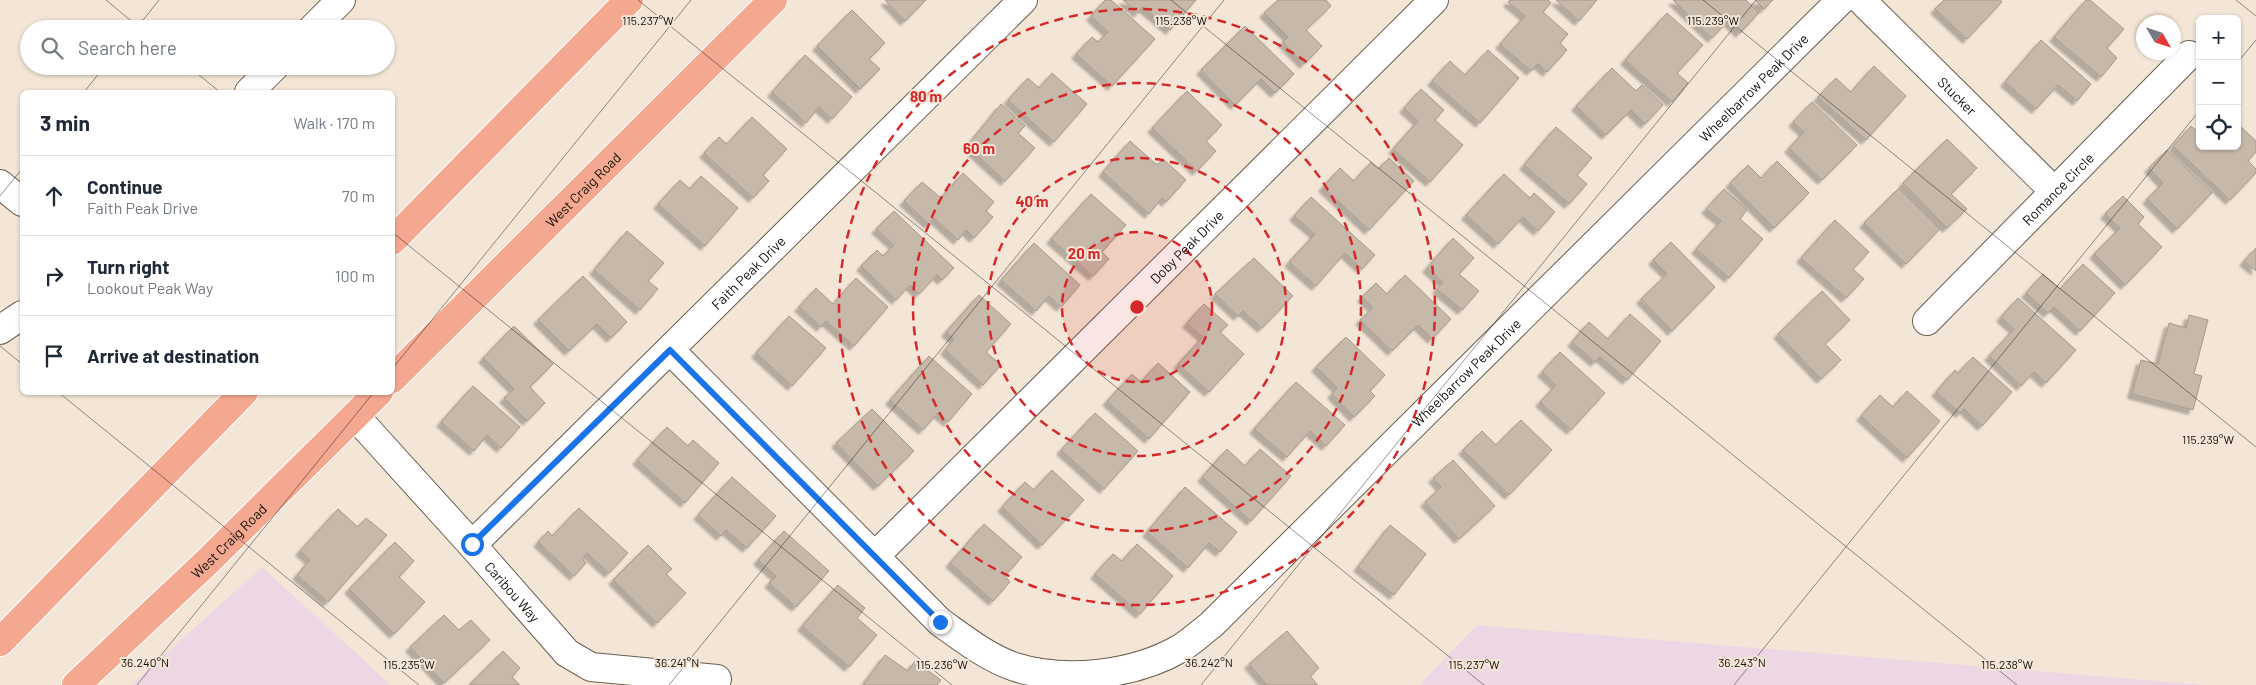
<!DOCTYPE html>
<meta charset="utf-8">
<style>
:root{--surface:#fff;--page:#f6f6f7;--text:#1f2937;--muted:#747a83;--line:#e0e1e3}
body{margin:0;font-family:Barlow,sans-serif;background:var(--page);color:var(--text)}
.controls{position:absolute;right:15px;top:15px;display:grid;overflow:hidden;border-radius:8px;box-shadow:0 1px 4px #0004}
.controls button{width:45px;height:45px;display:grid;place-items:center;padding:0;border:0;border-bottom:1px solid var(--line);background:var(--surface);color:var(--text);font:25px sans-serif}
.compass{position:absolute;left:2136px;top:15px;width:45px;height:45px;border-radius:50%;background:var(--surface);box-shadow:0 1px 4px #0004;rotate:129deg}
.stop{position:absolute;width:15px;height:15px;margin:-11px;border:4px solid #1a73e8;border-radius:50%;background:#fff}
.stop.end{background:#1a73e8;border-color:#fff;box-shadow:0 1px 5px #0008}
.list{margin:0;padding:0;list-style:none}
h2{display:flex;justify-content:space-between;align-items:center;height:65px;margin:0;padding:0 20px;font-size:21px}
h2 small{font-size:16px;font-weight:400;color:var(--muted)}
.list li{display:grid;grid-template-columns:32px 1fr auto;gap:15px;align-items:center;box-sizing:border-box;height:80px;padding:0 20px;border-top:1px solid var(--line)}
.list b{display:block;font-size:19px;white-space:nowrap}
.list p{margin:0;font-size:16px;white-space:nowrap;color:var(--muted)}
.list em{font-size:16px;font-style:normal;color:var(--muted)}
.icon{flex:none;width:28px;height:28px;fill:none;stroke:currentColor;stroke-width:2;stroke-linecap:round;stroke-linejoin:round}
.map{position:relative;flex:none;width:2256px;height:685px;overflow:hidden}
.search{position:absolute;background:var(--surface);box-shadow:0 1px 4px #0004;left:20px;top:20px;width:375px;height:55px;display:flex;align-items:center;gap:12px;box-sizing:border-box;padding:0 18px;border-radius:28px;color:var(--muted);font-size:19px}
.panel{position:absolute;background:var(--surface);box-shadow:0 1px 4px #0004;left:20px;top:90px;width:375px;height:305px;border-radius:8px}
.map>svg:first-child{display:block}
</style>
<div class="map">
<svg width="2256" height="685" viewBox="0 0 2256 685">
<defs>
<filter id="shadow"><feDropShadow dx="-4.5" dy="4.5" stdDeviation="1" flood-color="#0004"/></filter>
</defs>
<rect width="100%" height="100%" fill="#f4e6d6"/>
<!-- commercial -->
<path fill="#eed7e4" d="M262 567 391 685H131Z
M1477 625 2206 685H1419Z"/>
<!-- building -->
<path fill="#c6b9aa" stroke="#a6998a" filter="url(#shadow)" d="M885 0H926L905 21Z
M1105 0H1111L1155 39 1112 86 1076 54 1092 37 1098 42 1108 32 1091 16Z
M1123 0H1196L1170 30 1143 7 1138 13Z
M1278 0H1326L1331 6 1306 30 1322 46 1304 64 1283 42 1288 37 1264 13Z
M1510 0H1548L1551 3 1543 12 1568 34 1560 43 1567 50 1547 72 1538 64 1531 71 1500 44 1525 16 1508 2Z
M1556 0H1597L1579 21Z
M1673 0H1746L1759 13 1740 33 1728 21 1712 38Z
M1755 0H1773L1764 9Z
M1944 0H2000L2002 2 1967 39 1935 9Z
M2086 0H2090L2124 29 2107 48 2117 58 2101 77 2054 37Z
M852 10 885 43 869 59 880 69 860 89 817 46Z
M1667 13 1703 45 1677 73 1688 83 1672 102 1625 60Z
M1245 26 1294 74 1275 93 1261 79 1235 105 1201 70Z
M2041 40 2091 84 2077 101 2058 85 2036 109 2005 82Z
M1488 50 1519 78 1480 123 1432 81 1450 61 1465 75Z
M805 55 852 97 832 119 819 107 806 123 772 92Z
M1874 66 1906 96 1866 140 1818 97 1836 78 1851 92Z
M1612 68 1636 91 1642 85 1663 105 1645 124 1631 110 1606 135 1576 106Z
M1052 73 1087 104 1054 142 1008 100 1028 78 1039 88Z
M1421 89 1444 110 1435 120 1463 145 1430 182 1393 149 1418 121 1404 108Z
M1187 91 1222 125 1206 141 1216 151 1197 171 1152 128Z
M1812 102 1857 145 1822 180 1789 148 1804 132 1793 122Z
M1001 104 1025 126 1018 133 1035 148 1005 181 967 146Z
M752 117 787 149 763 175 769 181 753 198 704 153 719 137 727 144Z
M2237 123 2256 141V152L2248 161 2256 169V173L2230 200 2173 146 2191 126 2200 134V146H2237Z
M1556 127 1592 158 1577 175 1587 184 1569 204 1524 165Z
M1947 139 1977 168 1951 194 1967 209 1947 228 1903 183Z
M1130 141 1157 165 1163 159 1186 180 1166 202 1162 198 1149 214 1103 172Z
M2167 150 2212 193 2177 229 2147 199 2163 183 2149 168Z
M1389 158 1414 181 1369 230 1323 187 1340 168 1354 181 1371 162 1378 169Z
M1777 161 1809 193 1774 228 1730 183 1748 165 1761 178Z
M963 173 994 202 986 211 993 217 974 238 966 230 958 240 934 218 929 224 904 201 922 182 941 198Z
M1504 174 1530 198 1534 193 1555 212 1538 231 1523 217 1498 244 1466 215Z
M701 176 738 208 705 246 658 204 680 180 690 189Z
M1899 188 1940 229 1906 264 1864 223Z
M1724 189 1747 210 1740 219 1763 239 1729 278 1696 249 1721 221 1706 209Z
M1091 194 1126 225 1102 252 1109 259 1093 276 1051 239Z
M2123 196 2144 217 2138 224 2162 247 2125 285 2094 254 2120 228 2105 214Z
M1311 197 1375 255 1362 269 1345 253 1316 286 1289 262 1315 234 1294 216Z
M894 211 954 268 942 280 937 275 919 294 910 285 896 300 861 266 877 250 883 256 894 245 876 229Z
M1835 220 1869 252 1853 269 1864 279 1846 298 1801 258Z
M627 231 664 263 648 281 658 289 640 310 594 270Z
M1453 238 1474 258 1459 274 1479 291 1462 310 1437 289 1443 282 1427 268Z
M1671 242 1715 287 1672 331 1641 299 1667 274 1653 260Z
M1034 243 1080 285 1061 307 1049 296 1036 311 1001 280Z
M2256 248V271L2244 261Z
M1254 258 1293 296 1262 328 1243 311 1238 316 1215 294Z
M2083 264 2115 293 2080 331 2054 307 2048 313 2026 293 2043 274 2060 289Z
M1405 275 1451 319 1432 339 1418 325 1392 351 1360 320 1373 308 1362 297 1376 283 1387 294Z
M583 276 627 322 611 338 597 324 569 351 538 320Z
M856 278 888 307 854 346 826 321 821 327 799 307 816 288 833 304Z
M1822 291 1850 320 1825 344 1841 360 1821 379 1778 334Z
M979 295 1011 324 986 352 1001 365 983 385 945 350 954 339 946 332Z
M2018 298 2076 350 2046 383 2034 372 2021 386 1989 356 2014 329 2001 317Z
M1204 304 1228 325 1220 332 1244 354 1209 392 1178 364 1203 337 1187 323Z
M1630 314 1661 341 1627 380 1600 357 1595 362 1572 342 1589 322 1608 339Z
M2189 315 2208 320 2194 374 2202 376 2193 410 2132 394 2141 360 2158 364 2169 323 2186 328Z
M789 316 826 348 792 386 756 353Z
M514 326 553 364 530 387 545 403 527 421 504 398 514 389 483 358Z
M1346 337 1385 375 1370 391 1375 396 1354 417 1332 394 1337 388 1316 367Z
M1560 352 1605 393 1571 430 1540 402 1556 385 1542 372Z
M929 356 972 394 948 422 938 413 923 430 890 400Z
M1973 357 2012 392 1982 426 1964 409 1960 413 1936 392 1955 370 1958 373Z
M1158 363 1190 392 1149 439 1107 401 1132 374 1141 382Z
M1296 382 1345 425 1326 446 1310 431 1287 457 1254 429Z
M473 386 520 427 501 448 487 435 474 451 441 422Z
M1907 391 1940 421 1907 458 1861 416 1880 395 1893 407Z
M872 409 914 451 878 486 836 443Z
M1095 413 1138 451 1104 489 1061 450Z
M1521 420 1552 450 1509 495 1463 450 1482 431 1496 445Z
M667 427 688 446 693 440 719 463 685 503 637 460Z
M1227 449 1245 466 1260 449 1291 476 1251 521 1202 477Z
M1453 460 1495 506 1459 539 1425 502 1441 487 1433 478Z
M1052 470 1084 500 1042 545 1002 507 1025 482 1034 490Z
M732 477 776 516 747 548 726 530 721 536 698 515Z
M1185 487 1237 532 1220 552 1209 543 1188 568 1147 532Z
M579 508 628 553 609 573 587 553 582 559 586 563 574 576 538 542 548 531 552 536Z
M338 509 358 527 366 518 387 535 328 602 297 575 310 560 300 551Z
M984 524 1022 557 1005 576 1010 582 993 601 950 563Z
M1390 525 1426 554 1394 595 1358 567Z
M784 531 829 571 796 607 769 583 776 576 758 560Z
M395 542 414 561 399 577 425 602 394 634 349 589Z
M1137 544 1173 576 1140 614 1095 574 1113 554 1122 561Z
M648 545 672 569 666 574 686 593 657 623 613 580Z
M838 585 865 608 857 618 877 635 849 667 802 626Z
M444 615 459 630 471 620 490 640 444 683 410 647Z
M1287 631 1319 668 1310 676 1318 685H1267L1249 664Z
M503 651 520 668 512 677 520 685H469Z
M885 655 908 671 915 661 941 680 937 685H863Z"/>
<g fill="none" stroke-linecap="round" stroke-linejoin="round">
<!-- street casing -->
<g stroke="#6b5f51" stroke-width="30">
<g id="street">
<path id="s1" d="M1861 0 2054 191"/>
<path d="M312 29 341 0"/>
<path d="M249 92 275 66"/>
<path d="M0 184 22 202"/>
<path id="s2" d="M1927 321 2189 55"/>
<path d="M0 330 22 315"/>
<path id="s3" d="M670 350 940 622C964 639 988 658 1015 667 1066 683 1135 675 1181 648 1192 641 1202 632 1211 625L1841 0"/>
<path id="s4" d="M355 416 472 545 567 653 591 667 717 679"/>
<path id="s5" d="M472 545 1023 0"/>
<path id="s6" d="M875 556 1434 0"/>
</g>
</g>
<!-- primary casing -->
<g stroke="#fff" stroke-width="30">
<g id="primary">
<path d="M392 241 629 0"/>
<path id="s7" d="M392 379 773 0"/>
<path d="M0 642 244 392"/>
<path id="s8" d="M76 685 206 563 379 392"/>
</g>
</g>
<!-- street -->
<use href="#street" stroke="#fff" stroke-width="28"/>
<!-- primary -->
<use href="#primary" stroke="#f5a890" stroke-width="28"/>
</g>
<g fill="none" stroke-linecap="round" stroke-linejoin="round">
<!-- route -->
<path stroke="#1a73e8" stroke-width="6" d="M472 544 670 350 940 622"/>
</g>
<!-- ticks -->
<path fill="none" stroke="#14100a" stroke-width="1" stroke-opacity="0.45" d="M106 0 141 29M638 0 1484 685M1171 0 2017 685M1703 0 2256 447M2236 0 2256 16M136 29 159 0M2237 63 2256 40M188 66 220 92M84 92 105 66M0 196 22 169M392 232 952 685M0 346 22 364M392 369 691 0M58 392 419 685M137 685 374 392M669 685 1224 0M1201 685 1756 0M1734 685 2200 110"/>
<!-- distance rings -->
<circle cx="1137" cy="307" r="75" fill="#d62828" fill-opacity=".12"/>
<g fill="none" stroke="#d62828" stroke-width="2.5" stroke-dasharray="9 6">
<circle cx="1137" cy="307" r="75"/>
<circle cx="1137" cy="307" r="149"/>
<circle cx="1137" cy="307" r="224"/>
<circle cx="1137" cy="307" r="298"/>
</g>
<g text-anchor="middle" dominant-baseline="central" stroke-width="4" stroke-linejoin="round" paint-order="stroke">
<!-- street labels -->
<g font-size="14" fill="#14100a" stroke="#f4e6d6">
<text stroke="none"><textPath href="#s3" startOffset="1444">Wheelbarrow Peak Drive</textPath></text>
<text stroke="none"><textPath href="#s1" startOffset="136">Stucker</textPath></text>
<text stroke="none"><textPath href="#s2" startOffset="186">Romance Circle</textPath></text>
<text stroke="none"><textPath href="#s7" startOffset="269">West Craig Road</textPath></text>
<text stroke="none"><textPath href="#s6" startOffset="439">Doby Peak Drive</textPath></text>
<text stroke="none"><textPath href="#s5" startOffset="388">Faith Peak Drive</textPath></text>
<text stroke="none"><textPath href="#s3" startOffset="1039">Wheelbarrow Peak Drive</textPath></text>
<text stroke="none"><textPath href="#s8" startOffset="210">West Craig Road</textPath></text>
<text stroke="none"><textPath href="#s4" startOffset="236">Caribou Way</textPath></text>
</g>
</g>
<g font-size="12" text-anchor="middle" fill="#14100a" stroke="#f4e6d6" stroke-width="4" stroke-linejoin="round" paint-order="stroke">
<text x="648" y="25">115.237°W</text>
<text x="1181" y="25">115.238°W</text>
<text x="1713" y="25">115.239°W</text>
<text x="2208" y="444">115.239°W</text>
<text x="145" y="667">36.240°N</text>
<text x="677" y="667">36.241°N</text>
<text x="1209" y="667">36.242°N</text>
<text x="1742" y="667">36.243°N</text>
<text x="409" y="669">115.235°W</text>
<text x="942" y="669">115.236°W</text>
<text x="1474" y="669">115.237°W</text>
<text x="2007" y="669">115.238°W</text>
</g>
<circle cx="1137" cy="307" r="8" fill="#d62828" stroke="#f4e6d6" stroke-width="2.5"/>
<g font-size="15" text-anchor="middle" font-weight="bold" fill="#d62828" stroke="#f4e6d6" stroke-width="4" stroke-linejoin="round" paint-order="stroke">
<text x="926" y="102">80 m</text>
<text x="979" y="154">60 m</text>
<text x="1032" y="207">40 m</text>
<text x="1084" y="259">20 m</text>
</g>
</svg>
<div class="controls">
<button>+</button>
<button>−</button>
<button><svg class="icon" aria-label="locate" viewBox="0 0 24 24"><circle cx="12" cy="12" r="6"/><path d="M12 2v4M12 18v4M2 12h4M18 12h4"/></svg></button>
</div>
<svg class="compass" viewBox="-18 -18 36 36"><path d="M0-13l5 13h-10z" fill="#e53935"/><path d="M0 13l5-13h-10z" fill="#747a83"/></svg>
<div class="stop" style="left:472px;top:544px"></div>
<div class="stop end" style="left:940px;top:622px"></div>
<div class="search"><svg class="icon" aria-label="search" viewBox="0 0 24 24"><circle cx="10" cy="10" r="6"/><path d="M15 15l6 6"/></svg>Search here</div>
<section class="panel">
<h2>3 min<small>Walk · 170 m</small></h2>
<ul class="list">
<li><svg class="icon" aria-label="ahead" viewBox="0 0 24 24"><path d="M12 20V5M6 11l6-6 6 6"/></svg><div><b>Continue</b><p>Faith Peak Drive</p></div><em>70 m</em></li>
<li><svg class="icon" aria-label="right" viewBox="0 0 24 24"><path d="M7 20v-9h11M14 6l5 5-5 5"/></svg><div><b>Turn right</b><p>Lookout Peak Way</p></div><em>100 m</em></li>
<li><svg class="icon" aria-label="arrive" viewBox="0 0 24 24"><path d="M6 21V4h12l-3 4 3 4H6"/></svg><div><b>Arrive at destination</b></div></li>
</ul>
</section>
</div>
